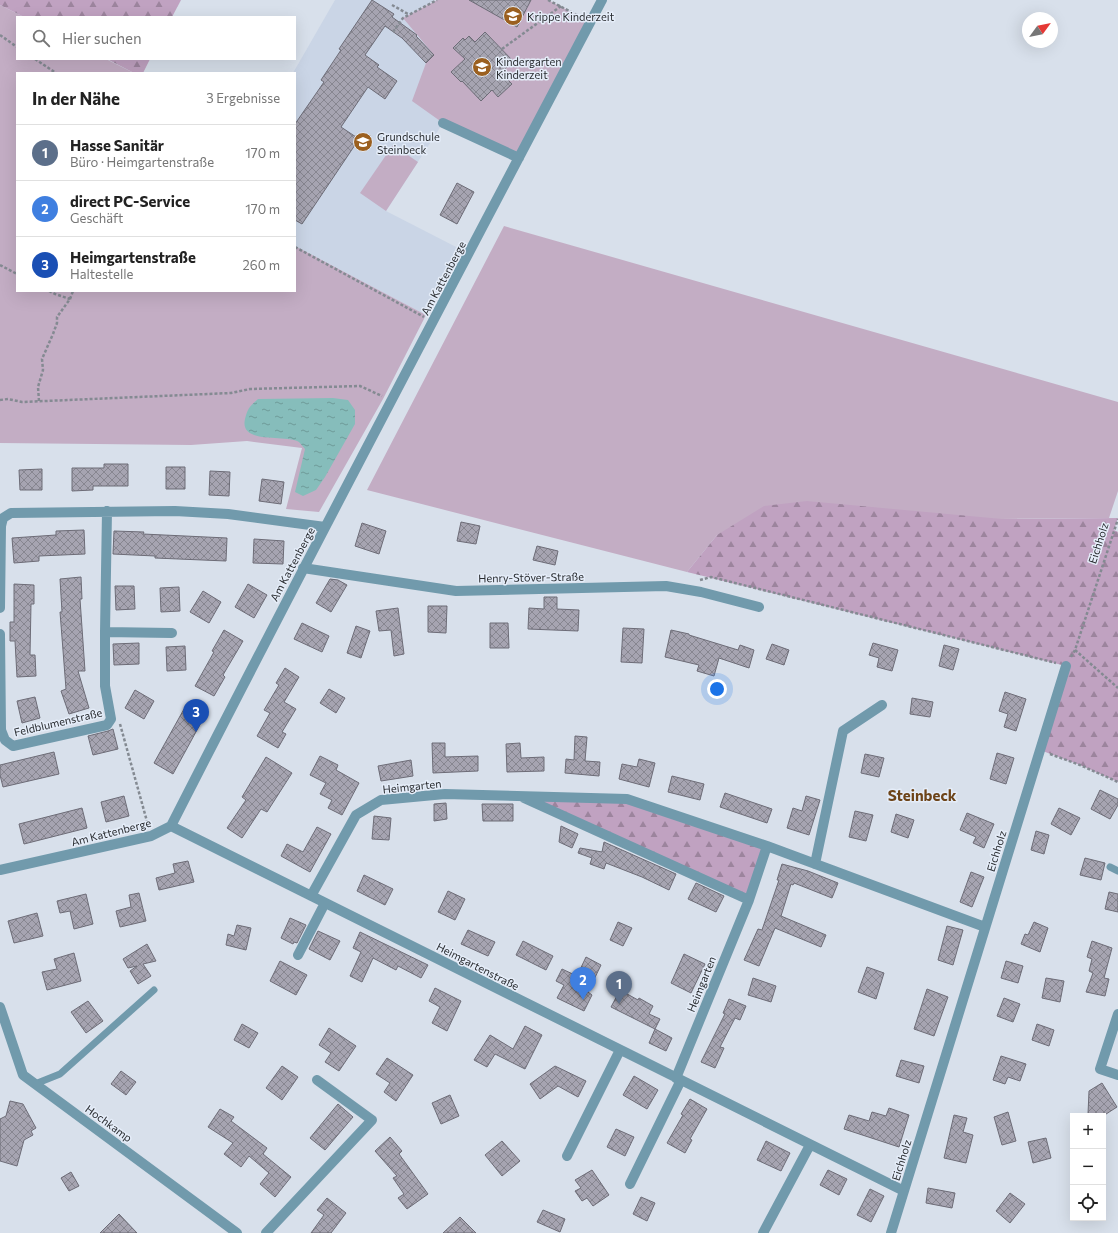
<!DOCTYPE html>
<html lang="de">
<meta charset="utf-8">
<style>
:root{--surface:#fff;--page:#f6f6f6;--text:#222;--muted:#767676;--line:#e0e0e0;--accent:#9b6020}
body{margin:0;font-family:Commissioner,sans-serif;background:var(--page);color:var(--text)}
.controls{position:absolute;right:12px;bottom:12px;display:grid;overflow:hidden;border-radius:0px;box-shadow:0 4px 16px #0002}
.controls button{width:36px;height:36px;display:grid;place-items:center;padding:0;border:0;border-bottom:1px solid var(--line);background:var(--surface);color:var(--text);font:20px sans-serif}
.compass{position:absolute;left:1022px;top:12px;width:36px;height:36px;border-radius:50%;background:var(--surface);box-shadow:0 4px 16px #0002;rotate:57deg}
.you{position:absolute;left:717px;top:689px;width:14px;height:14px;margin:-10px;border:3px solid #fff;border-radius:50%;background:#1a73e8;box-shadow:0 0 0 6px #1a73e833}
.badge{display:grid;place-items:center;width:26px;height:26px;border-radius:50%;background:var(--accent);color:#fff;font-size:13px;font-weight:700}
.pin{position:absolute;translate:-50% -33px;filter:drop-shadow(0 1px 2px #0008)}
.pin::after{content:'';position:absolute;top:21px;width:14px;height:12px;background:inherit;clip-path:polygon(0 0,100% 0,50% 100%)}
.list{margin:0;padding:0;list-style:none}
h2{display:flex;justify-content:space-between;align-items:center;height:52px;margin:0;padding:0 16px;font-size:17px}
h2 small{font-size:13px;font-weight:400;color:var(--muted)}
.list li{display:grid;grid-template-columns:26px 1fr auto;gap:12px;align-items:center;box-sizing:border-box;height:56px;padding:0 16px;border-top:1px solid var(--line)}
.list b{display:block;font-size:15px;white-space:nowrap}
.list p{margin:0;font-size:13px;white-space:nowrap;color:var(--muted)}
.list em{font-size:13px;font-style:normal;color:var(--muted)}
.icon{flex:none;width:22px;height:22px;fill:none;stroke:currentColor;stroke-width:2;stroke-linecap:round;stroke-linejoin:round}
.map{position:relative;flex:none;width:1118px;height:1233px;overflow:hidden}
.search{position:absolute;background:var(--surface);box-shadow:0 4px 16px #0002;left:16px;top:16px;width:280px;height:44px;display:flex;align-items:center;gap:10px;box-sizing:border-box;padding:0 14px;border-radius:0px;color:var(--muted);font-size:15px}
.panel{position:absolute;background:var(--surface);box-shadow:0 4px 16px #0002;left:16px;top:72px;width:280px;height:220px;border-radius:0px}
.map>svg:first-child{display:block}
</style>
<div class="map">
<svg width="1118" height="1233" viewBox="0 0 1118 1233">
<defs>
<pattern id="forest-firs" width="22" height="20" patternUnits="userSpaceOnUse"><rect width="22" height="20" fill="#c0a2c1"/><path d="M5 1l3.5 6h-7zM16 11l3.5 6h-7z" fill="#9c849d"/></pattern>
<pattern id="water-ripples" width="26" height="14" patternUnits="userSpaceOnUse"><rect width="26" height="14" fill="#86bdbb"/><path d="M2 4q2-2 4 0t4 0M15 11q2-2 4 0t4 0" fill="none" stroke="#6e9a98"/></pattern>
<pattern id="building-cross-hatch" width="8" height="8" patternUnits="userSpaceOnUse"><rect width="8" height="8" fill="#a6a4b1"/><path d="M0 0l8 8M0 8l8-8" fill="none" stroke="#878690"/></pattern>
</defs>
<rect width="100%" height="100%" fill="#d8e0eb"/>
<!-- built -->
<path fill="#cad5e6" d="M335 0H435L404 18 434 55 426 62 443 123 386 211 462 250 426 315 295 246V73H293Z"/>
<!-- green -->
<path fill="#c3adc4" d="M437 0H548L591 22 519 158 443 123 412 101 426 63 434 55 403 18Z
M0 5 24 17H17V59H106L134 73H17V291H295V246L426 315 383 399 319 512 286 509 302 448 247 441 191 445 0 443Z
M393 145 418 162 386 211 360 193Z
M504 226 1118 402V491L1109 518 1002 519 717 535 687 572 367 490Z"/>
<!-- forest -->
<path fill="url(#forest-firs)" d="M0 0H181L172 17H24L0 5Z
M107 59H150L143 73H134Z
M807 501 1002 519 1118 518 1114 530 1118 532V782L1080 765 1040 750 1066 666 687 572 717 535 764 506Z
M518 795 627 799 767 846 749 900Z"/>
<!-- water -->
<path fill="url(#water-ripples)" d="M333 398 348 400 355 410V424L325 477 316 490 303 496 295 492 305 449C303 447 301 444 299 442 285 434 239 445 245 419 248 408 249 407 258 399Z"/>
<!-- building -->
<path fill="url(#building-cross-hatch)" stroke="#6d6c77" d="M372 0 394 14 392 17 417 35 416 36 434 55 426 63 402 38 385 26 365 55 379 65 377 67 397 81 385 99 368 87 341 127 359 139 302 224 295 220V124L324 82 321 80 341 50 339 49Z
M469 0H531L517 27Z
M485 32 513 61 501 73 512 84 498 97 492 90 481 101 462 81 461 82 451 72 465 59 453 48 463 38 465 40 469 36 475 42Z
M457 183 474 192 457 224 440 215Z
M104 464H128V486H93V490L72 491V468H104Z
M166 467H185V489H166Z
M42 469V490H20L19 470Z
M210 471 230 472 229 496 209 495Z
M262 479 284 482 281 504 259 501Z
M461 522 480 526 476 544 457 541Z
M362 523 386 531 379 554 355 546Z
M84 530 85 554 39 556V561L14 563 12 538 56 535V531Z
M114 531 144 532 143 534 227 538 226 561 155 558V556L113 554Z
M254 539 284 541 283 564 253 563Z
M537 546 558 551 555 565 533 560Z
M81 577 82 599H80L85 671H78L89 708 69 714 61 691 66 689 60 612H62L60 579Z
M330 579 338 580 347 585 331 612 316 603Z
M14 584 34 585V604H31L30 655H35L36 676 17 677 15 641H10V622H14Z
M248 584 267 595 254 618 235 607Z
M115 586H134L135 609 116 610Z
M179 587 180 611 161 612 160 588Z
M203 591 221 602 209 623 190 612Z
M544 597H557V609L579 610 578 631 528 629 529 608 544 609Z
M428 606H447L446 633 428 632Z
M398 608 404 654 394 656 391 630 379 631 376 611Z
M302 623 329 636 322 652 294 639Z
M490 623H508L509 648H490Z
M356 626 370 631 361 658 347 653Z
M623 628 644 629 642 663 621 662Z
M224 630 243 641 223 675 225 677 214 696 195 686 214 652 212 651Z
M671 630 689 634V635L738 650 740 645 754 650 749 668 719 658 714 676 697 671 699 665 665 657Z
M139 643V664L114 665 113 644Z
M873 643 898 650 892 671 877 667 879 658 869 655Z
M772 644 789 650 784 665 766 659Z
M944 645 959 649 953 670 939 666Z
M185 646 186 670 167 671 166 647Z
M285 668 299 677 284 702 296 709 282 732 286 734 278 748 257 736 270 713 264 710 279 685 276 683Z
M329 689 345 698 336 713 320 703Z
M135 690 154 701 144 719 125 708Z
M1005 692 1026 699 1016 731 1004 727 1008 714 999 711Z
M35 697 40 718 22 723 17 701Z
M912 698 933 702 930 717 910 714Z
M184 709 203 719 173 774 154 763Z
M113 729 118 749 93 755 88 736 108 731Z
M575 736 587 737 585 761 600 762 599 776 565 773 566 759 574 760Z
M432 743H445V757L478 756V771L433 773Z
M520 743 521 758 544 757V771L507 772 506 744Z
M54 752 59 774 3 787 0 775V765Z
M997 753 1014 758 1006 784 990 779Z
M865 754 884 758 879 777 861 773Z
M320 756 338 765 336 770 359 783 342 815 328 808 332 800 320 794 326 783 310 775Z
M266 757 292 773 267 812 261 809 242 838 227 828 246 800 242 797Z
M639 759 655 763 649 787 619 779 622 764 637 767Z
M411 760 413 776 381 781 378 766Z
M672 776 704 784 700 800 668 792Z
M1100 790 1118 799V805L1110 819 1091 809Z
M725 793 772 809 767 823 720 807Z
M124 796 129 816 106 822 101 802Z
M806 796 820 800 809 835 787 828 793 808 802 811Z
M446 803 447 819 434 821V804Z
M482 804H513V821H483Z
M82 808 87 828 24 844 19 824Z
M1059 808 1080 818 1071 835 1051 824Z
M855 811 873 815 866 841 849 837Z
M967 813 994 824 984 848 973 843 976 837 960 830Z
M896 814 914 820 908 838 891 832Z
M374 816 391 818 389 840 372 839Z
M561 826 578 834 572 848 559 842Z
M317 827 331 834 310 872 281 856 287 844 303 852Z
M1036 831 1049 835 1044 854 1031 850Z
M604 842 676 874 669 890 642 877 606 863 604 869 590 864 592 858 578 853 580 848 602 852Z
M1085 858 1105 863 1101 880 1080 875Z
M188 861 194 882 159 890 156 878 175 873 173 864Z
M782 864 808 871 838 883 832 898 794 883 793 885 791 884 781 916 826 935 821 947 775 928 759 966 744 960 758 929 762 930 779 880H777Z
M971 872 984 877 972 907 960 902Z
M364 875 393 889 385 905 357 891Z
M696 883 724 896 716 912 688 899Z
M448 891 465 899 455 920 438 912Z
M1109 892 1118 894V912L1105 909Z
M139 893 146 921 120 927 116 911 131 907 129 895Z
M86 894 93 924 74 929 70 911 60 913 57 901Z
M37 913 43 936 14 943 8 921Z
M290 918 306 925 297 943 294 942 293 944 281 938Z
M618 922 632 928 623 946 610 940Z
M1034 922 1048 928 1040 952 1021 944 1025 934 1028 935Z
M237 925 251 928 246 950 226 945 228 934 234 936Z
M947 926 963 930 953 965 938 960Z
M468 930 495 942 488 956 461 944Z
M318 931 340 941 330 960 309 949Z
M360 932 428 965 421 978 398 966 396 970 373 958 362 982 350 976 361 952 353 948Z
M523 941 553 956 546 970 516 955Z
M1092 941 1112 948 1104 978 1109 979 1105 996 1086 992 1093 973 1089 971 1092 959 1087 957Z
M147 944 156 961 143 964 151 976 138 984 130 971 137 966 128 968 123 959Z
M74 953 81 981 47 990 42 972 57 969 54 959Z
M684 954 705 964 691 993 671 983Z
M586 957 601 965 588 992 592 995 584 1011 557 998 564 985 556 981 562 969 577 976Z
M280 961 307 975 296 995 270 981Z
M1006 961 1023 966 1018 983 1001 978Z
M867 967 884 973 876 999 858 992Z
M753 978 776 986 771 1002 748 995Z
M1046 978 1064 981 1060 1002 1042 998Z
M435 988 461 1001 447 1031 432 1023 440 1007 429 1001Z
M927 989 948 997 934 1036 914 1029Z
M620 990 638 1000 639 998 653 1006 649 1014 660 1019 655 1029 611 1007Z
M1004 998 1020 1004 1013 1022 997 1016Z
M729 999 746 1006 740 1020 735 1018 720 1047 724 1048 715 1068 701 1062 725 1014 723 1013Z
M88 1001 103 1021 86 1033 71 1012Z
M242 1024 258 1033 249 1048 234 1040Z
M1037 1024 1054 1030 1049 1046 1032 1040Z
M525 1026 542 1035 525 1069 495 1054 487 1067 474 1060 490 1035 513 1049Z
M329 1028 356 1046 339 1071 325 1062 331 1053 319 1045Z
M655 1029 672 1038 666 1051 649 1043Z
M1001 1056 1026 1064 1020 1081 1008 1077 1005 1084 993 1080Z
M387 1058 413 1075 396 1101 384 1092 390 1083 376 1074Z
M901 1060 924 1066 919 1083 896 1076Z
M282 1066 298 1077 282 1100 266 1088Z
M555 1066 586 1081 578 1097 558 1086 540 1099 530 1084Z
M121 1071 136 1082 126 1095 111 1084Z
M634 1076 658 1090 647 1109 623 1095Z
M1102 1083 1117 1107 1103 1116 1088 1114 1089 1091Z
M450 1095 459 1116 441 1124 432 1103Z
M690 1099 707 1109 690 1139 692 1140 685 1153 667 1143 683 1115 681 1114Z
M10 1101 23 1104 36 1128 31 1131 33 1135 24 1140 17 1166 0 1161V1119L6 1116Z
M338 1104 353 1117 325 1150 310 1138Z
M889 1108 909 1115 899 1147 844 1129 849 1115 869 1121 872 1112 886 1116Z
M220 1109 234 1117 231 1121 267 1148 263 1154 291 1177 275 1197 260 1184 269 1173 249 1156 241 1167 224 1154 233 1143 208 1127Z
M1008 1112 1016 1141 1002 1145 994 1117Z
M954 1115 967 1118 963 1132 973 1135 966 1163 944 1158Z
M616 1129 634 1137 625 1156 607 1147Z
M390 1137 402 1151 399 1154 428 1194 407 1209 398 1198 404 1194 393 1178 397 1176 375 1151Z
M1046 1138 1051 1158 1033 1163 1028 1142Z
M502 1141 520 1161 502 1176 485 1155Z
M766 1141 790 1153 781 1171 757 1160Z
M592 1170 609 1195 593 1206 587 1198 582 1201 575 1191 581 1188 575 1180Z
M828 1170 847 1179 839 1195 820 1185Z
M71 1172 79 1186 69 1191 61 1178Z
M928 1188 955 1193 952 1208 926 1203Z
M870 1189 884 1196 871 1222 857 1215Z
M1010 1193 1025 1204 1010 1223 996 1211Z
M641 1197 655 1203 647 1221 633 1214Z
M327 1198 346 1213 331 1233H311L324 1215 317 1210Z
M543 1210 565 1219 560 1232 537 1222Z
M119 1214 137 1233H100Z
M460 1217 476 1233H443Z"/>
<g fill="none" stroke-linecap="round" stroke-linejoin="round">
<!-- path -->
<path stroke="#848a92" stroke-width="2.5" stroke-dasharray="3 2" stroke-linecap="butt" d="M548 0 581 17
M392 5 408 14
M393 32 403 18 437 0
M0 35 17 47
M502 49 561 6
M35 59 56 73
M295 247 424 317
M0 265 17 274
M49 291 55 294 70 299
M0 400 8 399 22 402 231 393 250 389 360 386 382 396
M39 401 38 387 43 370 42 359 53 334 57 323V317L70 299 73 291
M700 580 711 577 1056 663
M1075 650 1118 688
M1071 657 1075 650 1118 519
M120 724 148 825
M1050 754 1080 765 1118 782"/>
<!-- service -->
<path stroke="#719aac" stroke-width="7" d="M1110 867 1118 871
M35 1084 60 1074 154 990"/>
<!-- minor -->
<path stroke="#719aac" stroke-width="10" d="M443 123 519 158
M303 568 456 591 666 586 701 592 759 607
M0 608 1 526 3 518 11 513 175 511 228 514 325 527
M105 632 172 633
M0 634 1 730 5 740 13 746 107 725 111 719 105 686V632L107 511
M524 798 749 900
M171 826 904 1191
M815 864 843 731 882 705
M0 870 151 836 171 826C312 549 457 275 602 0
M311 896 356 815 381 800 445 794 627 799 767 846 985 927
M298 955 325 903
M0 1007 23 1075 237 1233
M1118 1014 1100 1069 1118 1075
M676 1078 749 900 767 846
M567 1156 620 1050
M630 1184 681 1080
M266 1233 372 1120 317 1080
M763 1233 810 1145
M891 1233 1066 666"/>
</g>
<!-- icons -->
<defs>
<g id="school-disc" transform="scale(1)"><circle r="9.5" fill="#9b6020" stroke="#e5edf9"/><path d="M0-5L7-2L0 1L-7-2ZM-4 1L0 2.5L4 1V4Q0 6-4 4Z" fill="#fff"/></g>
</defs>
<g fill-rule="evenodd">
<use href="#school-disc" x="513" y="16"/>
<use href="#school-disc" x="482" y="67"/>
<use href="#school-disc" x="363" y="142"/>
</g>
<g text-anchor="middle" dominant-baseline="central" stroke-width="3" stroke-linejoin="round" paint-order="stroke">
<!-- poi labels -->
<g font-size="11" fill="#292c30" stroke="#e5edf9" text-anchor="start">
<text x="527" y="16">Krippe Kinderzeit</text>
<text x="496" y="61">Kindergarten<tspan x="496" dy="13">Kinderzeit</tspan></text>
<text x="377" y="136">Grundschule<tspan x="377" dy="13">Steinbeck</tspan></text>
</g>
<!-- street labels -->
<g font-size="11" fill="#292c30" stroke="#e5edf9">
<text transform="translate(443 278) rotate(-62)">Am Kattenberge</text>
<text transform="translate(1098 543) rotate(-72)">Eichholz</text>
<text transform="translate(292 564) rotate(-62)">Am Kattenberge</text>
<text transform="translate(531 577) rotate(-1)">Henry-Stöver-Straße</text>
<text transform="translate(58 722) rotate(-13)">Feldblumenstraße</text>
<text transform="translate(412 786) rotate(-6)">Heimgarten</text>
<text transform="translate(111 832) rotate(-14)">Am Kattenberge</text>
<text transform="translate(996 851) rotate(-73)">Eichholz</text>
<text transform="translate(478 966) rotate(27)">Heimgartenstraße</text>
<text transform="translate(701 984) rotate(-68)">Heimgarten</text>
<text transform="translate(109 1123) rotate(36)">Hochkamp</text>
<text transform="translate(901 1160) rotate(-73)">Eichholz</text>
</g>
<!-- district labels -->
<g font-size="15" font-weight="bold" fill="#6d4419" stroke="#e5edf9">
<text x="922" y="795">Steinbeck</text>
</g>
</g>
</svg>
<div class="controls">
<button>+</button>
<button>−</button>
<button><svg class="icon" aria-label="locate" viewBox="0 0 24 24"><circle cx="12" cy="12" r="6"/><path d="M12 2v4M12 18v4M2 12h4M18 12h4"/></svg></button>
</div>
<svg class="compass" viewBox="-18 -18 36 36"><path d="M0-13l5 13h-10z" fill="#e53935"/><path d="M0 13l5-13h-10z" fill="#767676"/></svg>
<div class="you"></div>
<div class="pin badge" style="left:619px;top:1004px;background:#5c6f8a">1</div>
<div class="pin badge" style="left:583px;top:1000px;background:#3f7fe0">2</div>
<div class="pin badge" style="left:196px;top:732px;background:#1a4fb4">3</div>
<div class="search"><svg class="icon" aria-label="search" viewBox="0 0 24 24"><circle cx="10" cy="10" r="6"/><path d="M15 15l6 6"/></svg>Hier suchen</div>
<section class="panel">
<h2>In der Nähe<small>3 Ergebnisse</small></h2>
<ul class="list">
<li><span class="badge" style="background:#5c6f8a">1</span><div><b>Hasse Sanitär</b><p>Büro · Heimgartenstraße</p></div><em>170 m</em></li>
<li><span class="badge" style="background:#3f7fe0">2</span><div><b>direct PC-Service</b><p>Geschäft</p></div><em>170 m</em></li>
<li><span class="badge" style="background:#1a4fb4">3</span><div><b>Heimgartenstraße</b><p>Haltestelle</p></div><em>260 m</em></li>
</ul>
</section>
</div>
